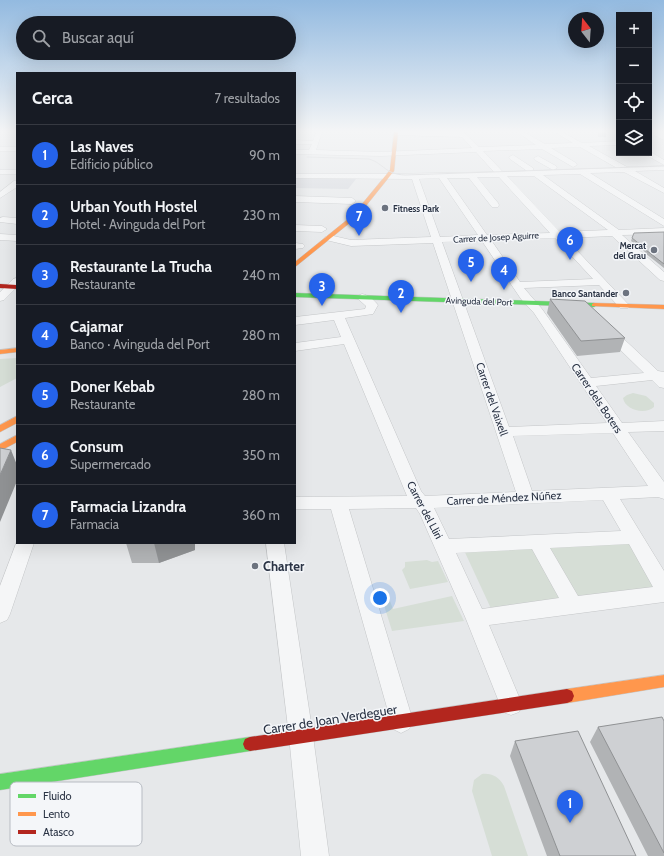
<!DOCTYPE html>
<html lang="es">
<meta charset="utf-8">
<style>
:root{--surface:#171b24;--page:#242831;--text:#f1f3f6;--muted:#9ea1a6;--line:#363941;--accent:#2563eb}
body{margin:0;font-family:Cabin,sans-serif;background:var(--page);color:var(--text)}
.controls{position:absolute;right:12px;top:12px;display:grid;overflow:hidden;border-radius:0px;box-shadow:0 4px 16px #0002}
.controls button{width:36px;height:36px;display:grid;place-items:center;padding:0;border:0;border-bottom:1px solid var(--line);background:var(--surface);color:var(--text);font:20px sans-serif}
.compass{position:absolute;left:568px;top:12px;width:36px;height:36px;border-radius:50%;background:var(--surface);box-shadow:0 4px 16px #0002;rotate:343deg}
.you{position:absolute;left:380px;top:598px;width:14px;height:14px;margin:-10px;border:3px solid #fff;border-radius:50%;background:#1a73e8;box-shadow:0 0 0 6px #1a73e833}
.badge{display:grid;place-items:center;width:26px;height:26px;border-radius:50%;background:var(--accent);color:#fff;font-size:13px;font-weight:700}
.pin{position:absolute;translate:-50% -33px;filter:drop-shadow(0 1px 2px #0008)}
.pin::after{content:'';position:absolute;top:21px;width:14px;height:12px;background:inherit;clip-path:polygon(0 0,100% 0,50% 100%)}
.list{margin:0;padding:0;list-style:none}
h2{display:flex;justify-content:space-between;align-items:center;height:52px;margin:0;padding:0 16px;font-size:17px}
h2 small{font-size:13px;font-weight:400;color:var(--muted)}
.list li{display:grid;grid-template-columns:26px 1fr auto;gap:12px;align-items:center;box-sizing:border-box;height:60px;padding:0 16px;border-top:1px solid var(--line)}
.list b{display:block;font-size:15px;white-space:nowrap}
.list p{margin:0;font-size:13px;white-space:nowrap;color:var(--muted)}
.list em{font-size:13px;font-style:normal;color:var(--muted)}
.icon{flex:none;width:22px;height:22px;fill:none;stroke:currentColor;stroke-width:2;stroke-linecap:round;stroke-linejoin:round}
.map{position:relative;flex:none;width:664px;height:856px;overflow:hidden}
.search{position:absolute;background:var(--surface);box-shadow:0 4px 16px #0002;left:16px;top:16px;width:280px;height:44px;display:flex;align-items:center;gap:10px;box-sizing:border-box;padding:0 14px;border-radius:22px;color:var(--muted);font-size:15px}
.panel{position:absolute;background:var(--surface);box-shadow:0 4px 16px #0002;left:16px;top:72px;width:280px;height:472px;border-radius:0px}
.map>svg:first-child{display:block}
</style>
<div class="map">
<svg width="664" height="856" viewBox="0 0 664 856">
<rect width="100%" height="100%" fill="#e6e8ea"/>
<!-- built -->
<path fill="#d4d7dd" d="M295 177 356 179 348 189 295 188Z"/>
<!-- green -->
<path fill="#d6ded6" d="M17 358V378L0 387V359Z
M633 393 646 396 654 403V407C645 415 625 410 623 398L627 395Z
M626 537 659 594 494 615 462 546Z
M427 560 432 562 438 561 448 582 410 589 402 570 405 567V562Z
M452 596 464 621 392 631 383 602 390 601 393 609Z
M482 774C492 773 499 777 504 786L528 856H492L472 791 474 780Z"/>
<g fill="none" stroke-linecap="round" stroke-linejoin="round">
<!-- street-tunnel -->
<path stroke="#c1c4c9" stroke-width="8" stroke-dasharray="8 3.5" stroke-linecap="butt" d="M598 133H606"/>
<!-- street casing -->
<g stroke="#c4c6c8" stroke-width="1">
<path id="street" d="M316 132H322L316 150 381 152 472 148 462 137 396 135 394 134V132H464L479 147 536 145 517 132H524L545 144 573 143 555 132H562L582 143 619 141V145L589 146 627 167 664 166V170L635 171 664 188V193L624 172 590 173 664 219V226L580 174 543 175 619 230 664 228V234L622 235 664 272V281L660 280 612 236 565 238 628 304 630 306 628 308H620L599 285 524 288 542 309 591 378 644 373 604 334 602 331 604 328H612L658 371 664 372V388L659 387 652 380 596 386 622 423 664 421V431L628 432 664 482V499L658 497 620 499 664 571V602L489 625 522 704 519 712 511 715 503 712 466 619 420 514 416 508 349 509 413 721 409 729 401 733 393 729 331 509H295V497L407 496 344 344 295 351V343L341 337 334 320 295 325V317L365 309 366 306 356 297 362 294C368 295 374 300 378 305L373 314 345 318 421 491 425 496 516 492 433 243 351 246 326 240 324 238 329 235 351 240 431 237 412 179 295 178V174H387L494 172 476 152 381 156 295 154V150H309L312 144H295V140L313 141ZM580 147 617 168 553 170 557 168 556 166 538 156 534 158 535 160 553 170 533 171V168L513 155 509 157 510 159 527 171 503 172 483 151 542 149 573 167 577 165 576 163 551 148ZM507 176H534L608 230 560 232ZM477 177H499L550 233 487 235 447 178H469L492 207H498L499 205 498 203ZM439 178 478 235 440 237 419 179ZM555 238 593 279 520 282 491 240ZM482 241 521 299 534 313 607 423 509 427 442 242ZM613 433 648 486 532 491 513 436ZM603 500 621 531 449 539 434 508ZM629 544 653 587 578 596 550 548ZM532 549 559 598 482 609 456 553Z
M656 132H664V140L654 135V133Z
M0 147H17V151H0Z
M649 151 664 160V165L643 153H649Z
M0 170H17V174H0Z
M14 181H17V187L0 198V192Z
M295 196 352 198 356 201 352 204 295 202Z
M3 217 17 218V224L0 222V218Z
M295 225 322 226 327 229 322 232 295 231Z
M0 234 17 235V241L0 240Z
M295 243 303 244 305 246 303 248 295 249Z
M17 278V287L4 300 0 301V292L13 279Z
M17 541V543H34L10 614 7 620 0 623V586Z
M266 543H284L313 736 329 856H301L289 736Z"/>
</g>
<!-- fast casing -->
<g stroke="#c4c6c8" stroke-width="1">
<path id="fast" d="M295 293 594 303 597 305 594 307 295 297Z
M250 737 255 739 257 744 255 749 250 751 0 790V774Z"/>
</g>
<!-- slow casing -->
<g stroke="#c4c6c8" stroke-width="1">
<path id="slow" d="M394 132H398L394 171 357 217 295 267V262L353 215 390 170Z
M594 303 664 305V309L592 306V304Z
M17 348V352L0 354V350Z
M17 416V423L0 432V425Z
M17 435V442L0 451V444Z
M664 675V687L567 703 562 701 560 696 562 691 567 689Z"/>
</g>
<!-- jam casing -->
<g stroke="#c4c6c8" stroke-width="1">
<path id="jam" d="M0 284 17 285V289L0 288Z
M567 689 572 691 574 696 572 701 567 703 250 751 245 749 243 744 245 739 250 737Z"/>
</g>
<!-- street -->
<use href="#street" fill="#f5f6f7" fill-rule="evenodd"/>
<!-- fast -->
<use href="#fast" fill="#63d668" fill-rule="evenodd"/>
<!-- slow -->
<use href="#slow" fill="#ff974d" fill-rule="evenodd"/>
<!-- jam -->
<use href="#jam" fill="#b3261e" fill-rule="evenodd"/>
<!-- tram -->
<path stroke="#cecfd2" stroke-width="1" d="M307 157 369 159C385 164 384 174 405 175L664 166"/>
</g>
<!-- wall -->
<path fill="#b1b3b5" d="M664 232V268L645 253V252L631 241 632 238Z
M550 299 625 338 620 352 577 356 547 313Z
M126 543H195V550L159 563H132Z
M664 721V856H648L590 742 598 727Z
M515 741 636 856H547L510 756Z"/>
<!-- shaded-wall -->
<path fill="#909294" d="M11 450 17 465V481L0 522V475Z
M154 543H195V550L159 563Z"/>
<!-- building -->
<path fill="#ced0d3" stroke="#909294" d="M664 232V264L646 250V249L632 238 634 233Z
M550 299 585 301 625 338 581 341Z
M0 448 11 450 0 475Z
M662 717 664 721V853L598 727Z
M578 731 636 856H560L515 741Z"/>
<!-- sky -->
<linearGradient id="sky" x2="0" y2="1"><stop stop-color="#93bae0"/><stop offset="0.52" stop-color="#f4f5f6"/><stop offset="1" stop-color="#f4f5f6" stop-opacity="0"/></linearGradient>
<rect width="664" height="252" fill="url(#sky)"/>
<!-- markers -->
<g fill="#6c737f" stroke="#f4f6f9" stroke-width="1.5">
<circle cx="385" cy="208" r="4"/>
<circle cx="654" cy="250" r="4"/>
<circle cx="626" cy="293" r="4"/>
<circle cx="255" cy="566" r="4"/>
</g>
<g text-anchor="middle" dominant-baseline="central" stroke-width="3" stroke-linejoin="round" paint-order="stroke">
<!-- far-poi labels -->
<g font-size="9" font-weight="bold" fill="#2b3445" stroke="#f4f6f9" text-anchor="end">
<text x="393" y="208" text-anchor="start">Fitness Park</text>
<text x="646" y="245">Mercat<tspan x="646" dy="10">del Grau</tspan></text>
<text x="618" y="293">Banco Santander</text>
</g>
<!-- far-street labels -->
<g font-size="9" fill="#2b3445" stroke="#f4f6f9">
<text transform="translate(496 237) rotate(-3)">Carrer de Josep Aguirre</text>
<text transform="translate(479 301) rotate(2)">Avinguda del Port</text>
</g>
<!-- street labels -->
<g font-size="11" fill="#2b3445" stroke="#f4f6f9">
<text transform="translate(597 398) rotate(56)">Carrer dels Boters</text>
<text transform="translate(492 399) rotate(71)">Carrer del Vaixell</text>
<text transform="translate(504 498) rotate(-3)">Carrer de Méndez Núñez</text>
<text transform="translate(425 510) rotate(62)">Carrer del Lliri</text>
</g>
<!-- near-poi labels -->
<g font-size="13" font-weight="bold" fill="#2b3445" stroke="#f4f6f9" text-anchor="start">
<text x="263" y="566">Charter</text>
</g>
<!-- near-street labels -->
<g font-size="13" fill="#2b3445" stroke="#f4f6f9">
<text transform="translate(330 719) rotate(-9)">Carrer de Joan Verdeguer</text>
</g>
</g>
<!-- legend -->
<rect x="10" y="782" width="132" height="64" rx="6" fill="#f4f6f9" stroke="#b8bcc3" stroke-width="1"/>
<rect x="18" y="794" width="18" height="4" fill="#63d668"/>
<rect x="18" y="812" width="18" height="4" fill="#ff974d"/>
<rect x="18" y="830" width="18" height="4" fill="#b3261e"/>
<g font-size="11" fill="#2b3445">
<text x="43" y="800">Fluido</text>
<text x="43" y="818">Lento</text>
<text x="43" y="836">Atasco</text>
</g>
</svg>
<div class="controls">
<button>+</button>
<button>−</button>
<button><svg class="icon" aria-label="locate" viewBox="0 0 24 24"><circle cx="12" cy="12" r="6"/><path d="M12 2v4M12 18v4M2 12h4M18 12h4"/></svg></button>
<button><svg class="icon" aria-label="layers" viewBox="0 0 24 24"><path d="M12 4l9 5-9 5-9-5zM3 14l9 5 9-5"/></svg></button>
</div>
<svg class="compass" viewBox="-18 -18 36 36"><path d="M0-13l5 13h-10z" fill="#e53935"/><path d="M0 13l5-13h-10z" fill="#9ea1a6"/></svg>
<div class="you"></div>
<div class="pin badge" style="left:570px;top:823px">1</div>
<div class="pin badge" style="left:401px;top:313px">2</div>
<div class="pin badge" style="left:322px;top:306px">3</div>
<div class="pin badge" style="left:504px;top:290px">4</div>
<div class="pin badge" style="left:471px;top:282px">5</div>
<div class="pin badge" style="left:570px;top:260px">6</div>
<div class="pin badge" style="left:359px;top:236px">7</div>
<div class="search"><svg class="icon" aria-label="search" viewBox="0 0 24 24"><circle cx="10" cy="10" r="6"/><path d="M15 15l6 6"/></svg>Buscar aquí</div>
<section class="panel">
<h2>Cerca<small>7 resultados</small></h2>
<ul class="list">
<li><span class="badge">1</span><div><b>Las Naves</b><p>Edificio público</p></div><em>90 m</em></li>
<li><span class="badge">2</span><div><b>Urban Youth Hostel</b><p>Hotel · Avinguda del Port</p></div><em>230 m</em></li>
<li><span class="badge">3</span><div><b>Restaurante La Trucha</b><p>Restaurante</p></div><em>240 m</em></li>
<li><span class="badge">4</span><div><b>Cajamar</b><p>Banco · Avinguda del Port</p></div><em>280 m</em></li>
<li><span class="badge">5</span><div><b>Doner Kebab</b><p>Restaurante</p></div><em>280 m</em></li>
<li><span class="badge">6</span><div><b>Consum</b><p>Supermercado</p></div><em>350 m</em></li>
<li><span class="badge">7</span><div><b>Farmacia Lizandra</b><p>Farmacia</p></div><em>360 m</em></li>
</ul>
</section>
</div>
